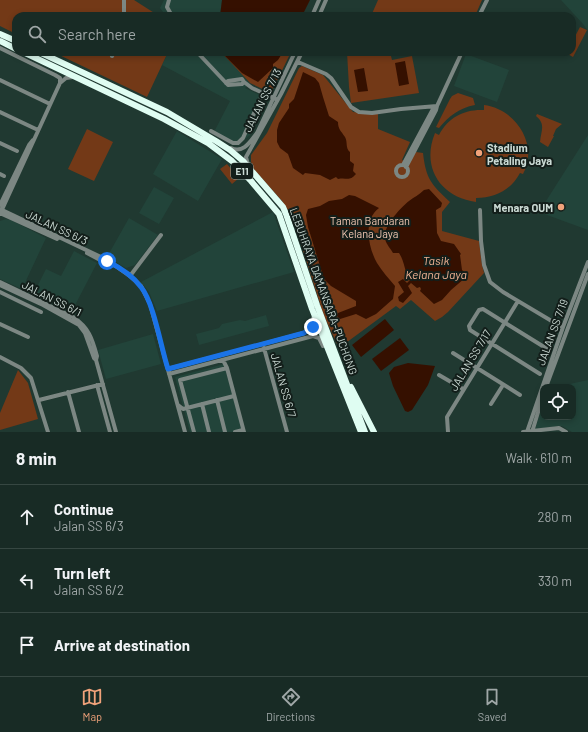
<!DOCTYPE html>
<meta charset="utf-8">
<style>
:root{--surface:#182b25;--page:#21332d;--text:#f1f3f6;--muted:#9fa7a7;--line:#364742;--accent:#f0a27a}
body{margin:0;font-family:Barlow,sans-serif;background:var(--page);color:var(--text)}
.controls{position:absolute;right:12px;bottom:12px;display:grid;overflow:hidden;border-radius:8px;box-shadow:0 2px 6px #0003}
.controls button{width:36px;height:36px;display:grid;place-items:center;padding:0;border:0;border-bottom:1px solid var(--line);background:var(--surface);color:var(--text);font:20px sans-serif}
.stop{position:absolute;width:12px;height:12px;margin:-9px;border:3px solid #1a73e8;border-radius:50%;background:#fff}
.stop.end{background:#1a73e8;border-color:#fff;box-shadow:0 1px 4px #0008}
.list{margin:0;padding:0;list-style:none}
h2{display:flex;justify-content:space-between;align-items:center;height:52px;margin:0;padding:0 16px;font-size:17px}
h2 small{font-size:13px;font-weight:400;color:var(--muted)}
.list li{display:grid;grid-template-columns:26px 1fr auto;gap:12px;align-items:center;box-sizing:border-box;height:64px;padding:0 16px;border-top:1px solid var(--line)}
.list b{display:block;font-size:15px;white-space:nowrap}
.list p{margin:0;font-size:13px;white-space:nowrap;color:var(--muted)}
.list em{font-size:13px;font-style:normal;color:var(--muted)}
.icon{flex:none;width:22px;height:22px;fill:none;stroke:currentColor;stroke-width:2;stroke-linecap:round;stroke-linejoin:round}
.map{position:relative;flex:none;width:588px;height:432px;overflow:hidden}
.search{position:absolute;background:var(--surface);box-shadow:0 2px 6px #0003;left:12px;right:12px;top:12px;height:44px;display:flex;align-items:center;gap:10px;box-sizing:border-box;padding:0 14px;border-radius:12px;color:var(--muted);font-size:15px}
.sheet{height:244px;background:var(--surface)}
nav{display:flex;justify-content:space-around;align-items:center;box-sizing:border-box;height:56px;border-top:1px solid var(--line);background:var(--surface);font-size:11px;color:var(--muted)}
nav a{display:grid;justify-items:center;gap:2px}
nav .on{color:var(--accent)}
.map>svg:first-child{display:block}
</style>
<div class="map">
<svg width="588" height="432" viewBox="0 0 588 432">
<rect width="100%" height="100%" fill="#203931"/>
<!-- built -->
<path fill="#22443a" d="M164 0H222L220 16H166L160 8Z
M561 0H588V31L583 24Z
M168 52H221L250 83 245 88 268 99 250 135 238 145 214 132 230 101 162 65Z
M466 54 509 70 497 102 454 86Z
M177 131 222 159 198 201 153 174Z
M588 135V230L539 212Z
M154 187 174 198 159 224 139 213Z
M273 212 294 272 157 311 149 292 141 282Z
M129 218 158 235 135 265 126 268 107 257Z
M6 219 11 220 46 238 22 289 0 279V221Z
M74 251 97 263 71 313 33 295 46 269 61 276Z
M266 315 269 326 199 345 196 334 219 328 222 324 240 320 245 321Z
M153 334 161 364 106 379 98 350Z
M224 364 243 432H190L175 377Z
M588 380V432H572L562 426 535 429 543 404V417H573V387H556Z"/>
<!-- green -->
<path fill="#733917" d="M0 0H134L159 16H16V34L0 26Z
M378 0H482L475 16H371Z
M580 27 587 30 573 57 566 53 572 52V42Z
M53 52H168L147 97Z
M221 52H291L271 93 250 83Z
M347 52H390L392 60 412 56 419 93 351 103 349 87Z
M302 66 323 75 353 112 378 114V129L410 142 402 160 409 163 416 152 423 153C426 179 431 184 450 202L442 212V231L479 241 482 265 484 273 448 312 442 317 435 321 411 300 400 309 396 306 339 348 324 316 292 216 282 201 252 167 251 161V155L267 133 299 68Z
M458 93 473 98 475 105C459 108 449 116 439 128L436 127 450 99 452 96Z
M484 105C516 109 539 145 523 174L520 173C511 190 495 198 476 198V202C440 197 421 167 435 133L439 135C448 117 465 109 484 110Z
M537 114 562 124 556 129 553 136H554L548 147 540 142C541 131 546 124 536 116Z
M87 129 113 142 94 181 68 169Z
M227 164 239 178 232 184 220 169Z
M18 370 28 383 38 419 0 430V413Z"/>
<!-- water -->
<path fill="#351000" d="M222 0H310L302 16H220Z
M221 52H283L278 60 273 64V68L258 82 242 73Z
M405 61 409 84 399 86 395 63Z
M364 68 368 91 358 92 354 70Z
M303 72 315 78 319 83 323 97 329 116 338 122C338 129 341 131 345 137 348 142 345 148 350 152V161L354 164 353 171 356 174C349 182 347 177 338 179L336 177 330 180 320 175 305 173 303 175 293 168 288 154 280 148 277 142V130L279 123 289 108V104L294 99Z
M429 189 442 203 441 207 436 210 437 233 441 241 454 244 461 254 460 255 462 270 464 272 463 276 465 278 451 290 442 300 434 304 420 291 421 289 420 287 417 288 411 283 408 286 412 293 403 303 399 301 398 297 404 292 398 282 403 279 407 283 410 280C404 271 405 262 399 253H393C391 249 386 244 385 239 382 228 400 208 409 201 414 197 419 195 424 190Z
M349 195 355 196 379 208C363 220 368 247 377 263 382 271 389 279 395 286L393 299 376 314 366 319 356 314 340 319 337 316 338 313 356 306V301L331 286 324 279 308 227 306 215 308 209 320 206 329 201 342 199Z
M385 319 394 330 361 357 352 345Z
M400 338 409 350 381 371 372 359Z
M408 363 435 366 428 385 412 410 408 412 405 411 393 386 389 373 394 367Z"/>
<g fill="none" stroke-linecap="round" stroke-linejoin="round">
<!-- minor -->
<path stroke="#7c8783" stroke-width="4" d="M124 0V16
M169 0 167 7 172 16
M312 16 319 0
M319 16 326 0
M479 16 487 0
M0 48 55 75 60 78V83
M197 52 228 85 242 84 244 82 242 79 228 81 226 83
M112 56 114 52
M298 62 326 74 331 78 351 107 359 112 372 113 401 109 437 106
M0 80 50 104
M244 82 252 88 276 99
M0 112 38 130
M211 131 233 143H238L243 138 263 93
M0 143 17 151
M231 148C243 154 250 142 257 133L295 52
M396 171a6 6 0 1 1 12 0a6 6 0 1 1-12 0Z
M248 165 246 157 281 94 302 52
M403 165 433 109 436 106
M406 167 436 110 437 106 462 52
M0 174 4 176
M0 205 29 145 33 140
M0 209 103 258 113 264 130 276 141 286 150 304 185 432
M480 210 481 241 484 265 490 282 503 292 560 326
M0 213 57 239
M0 214 60 83 66 78 73 77
M87 253 102 261H106
M130 276 161 235
M0 282 73 317C89 328 92 338 97 356L96 360 116 432
M0 285 43 305 79 325 85 333 94 358 96 360
M0 292 41 312
M0 324 28 337
M264 348 287 432
M453 353 520 395
M0 357 21 368 31 378 48 432
M223 360 227 368 244 432
M168 369 304 333 313 327V318
M169 374 313 336 319 338 323 346
M540 374 470 330 469 326 479 310 483 309 549 350
M439 375 463 389
M97 385 110 432
M546 387 588 274
M68 392 79 432
M39 400 103 384
M217 400 225 432
M202 404 209 432
M491 404 503 385
M178 405 183 409 234 396
M194 432 180 380 227 368
M235 432 243 430
M448 432 447 417 518 301
M523 432 559 428 566 432
M527 432 563 327 588 262
M532 432 543 396"/>
<!-- highway -->
<path stroke="#dffdf2" stroke-width="6" d="M0 34 16 41
M0 41 16 49
M23 52 164 119 208 143 232 161 251 181 279 214 312 309 361 432
M39 52 167 112 216 141 230 150 243 161 283 207 286 214 317 305 365 432
M351 387 374 432"/>
</g>
<g fill="none" stroke-linecap="round" stroke-linejoin="round">
<!-- route -->
<path stroke="#1a73e8" stroke-width="5" d="M107 261C119 267 133 276 141 287 154 303 161 348 168 369L304 333 313 327"/>
</g>
<!-- markers -->
<g fill="#f0a27a" stroke="#131e1a" stroke-width="1.5">
<circle cx="479" cy="153" r="4"/>
<circle cx="561" cy="207" r="4"/>
</g>
<g text-anchor="middle" dominant-baseline="central" stroke-width="4" stroke-linejoin="round" paint-order="stroke">
<!-- shield labels -->
<rect fill="#131e1a" stroke="#94a29c" stroke-width="1" x="231" y="163" width="22" height="16" rx="3"/>
<g font-size="10" font-weight="bold" fill="#cbdad4">
<text x="242" y="171">E11</text>
</g>
<!-- street labels -->
<g font-size="11" fill="#cbdad4" stroke="#131e1a">
<text transform="translate(262 100) rotate(-63)">JALAN SS 7/13</text>
<text transform="translate(57 227) rotate(25)">JALAN SS 6/3</text>
<text transform="translate(324 291) rotate(70)">LEBUHRAYA DAMANSARA–PUCHONG</text>
<text transform="translate(52 298) rotate(27)">JALAN SS 6/1</text>
<text transform="translate(552 332) rotate(-70)">JALAN SS 7/19</text>
<text transform="translate(470 360) rotate(-59)">JALAN SS 7/17</text>
<text transform="translate(284 385) rotate(74)">JALAN SS 6/7</text>
</g>
<!-- poi labels -->
<g font-size="11" font-weight="bold" fill="#cbdad4" stroke="#131e1a" text-anchor="start">
<text x="487" y="147">Stadium<tspan x="487" dy="13">Petaling Jaya</tspan></text>
<text x="553" y="207" text-anchor="end">Menara OUM</text>
</g>
<!-- park labels -->
<g font-size="11" fill="#f4c9b4" stroke="#131e1a">
<text x="370" y="220">Taman Bandaran<tspan x="370" dy="13">Kelana Jaya</tspan></text>
</g>
<!-- water labels -->
<g font-size="12" font-style="italic" fill="#f2b494" stroke="#131e1a">
<text x="436" y="260">Tasik<tspan x="436" dy="14">Kelana Jaya</tspan></text>
</g>
</g>
</svg>
<div class="controls">
<button><svg class="icon" aria-label="locate" viewBox="0 0 24 24"><circle cx="12" cy="12" r="6"/><path d="M12 2v4M12 18v4M2 12h4M18 12h4"/></svg></button>
</div>
<div class="stop" style="left:107px;top:261px"></div>
<div class="stop end" style="left:313px;top:327px"></div>
<div class="search"><svg class="icon" aria-label="search" viewBox="0 0 24 24"><circle cx="10" cy="10" r="6"/><path d="M15 15l6 6"/></svg>Search here</div>
</div>
<section class="sheet">
<h2>8 min<small>Walk · 610 m</small></h2>
<ul class="list">
<li><svg class="icon" aria-label="ahead" viewBox="0 0 24 24"><path d="M12 20V5M6 11l6-6 6 6"/></svg><div><b>Continue</b><p>Jalan SS 6/3</p></div><em>280 m</em></li>
<li><svg class="icon" aria-label="left" viewBox="0 0 24 24"><path d="M17 20v-9H6M10 6l-5 5 5 5"/></svg><div><b>Turn left</b><p>Jalan SS 6/2</p></div><em>330 m</em></li>
<li><svg class="icon" aria-label="arrive" viewBox="0 0 24 24"><path d="M6 21V4h12l-3 4 3 4H6"/></svg><div><b>Arrive at destination</b></div></li>
</ul>
</section>
<nav>
<a class="on"><svg class="icon" aria-label="map" viewBox="0 0 24 24"><path d="M3 6l6-2 6 2 6-2v14l-6 2-6-2-6 2zM9 4v14M15 6v14"/></svg>Map</a>
<a><svg class="icon" aria-label="directions" viewBox="0 0 24 24"><path d="M12 3l9 9-9 9-9-9zM9 14v-3h6M13 9l2 2-2 2"/></svg>Directions</a>
<a><svg class="icon" aria-label="saved" viewBox="0 0 24 24"><path d="M7 4h10v16l-5-4-5 4z"/></svg>Saved</a>
</nav>
